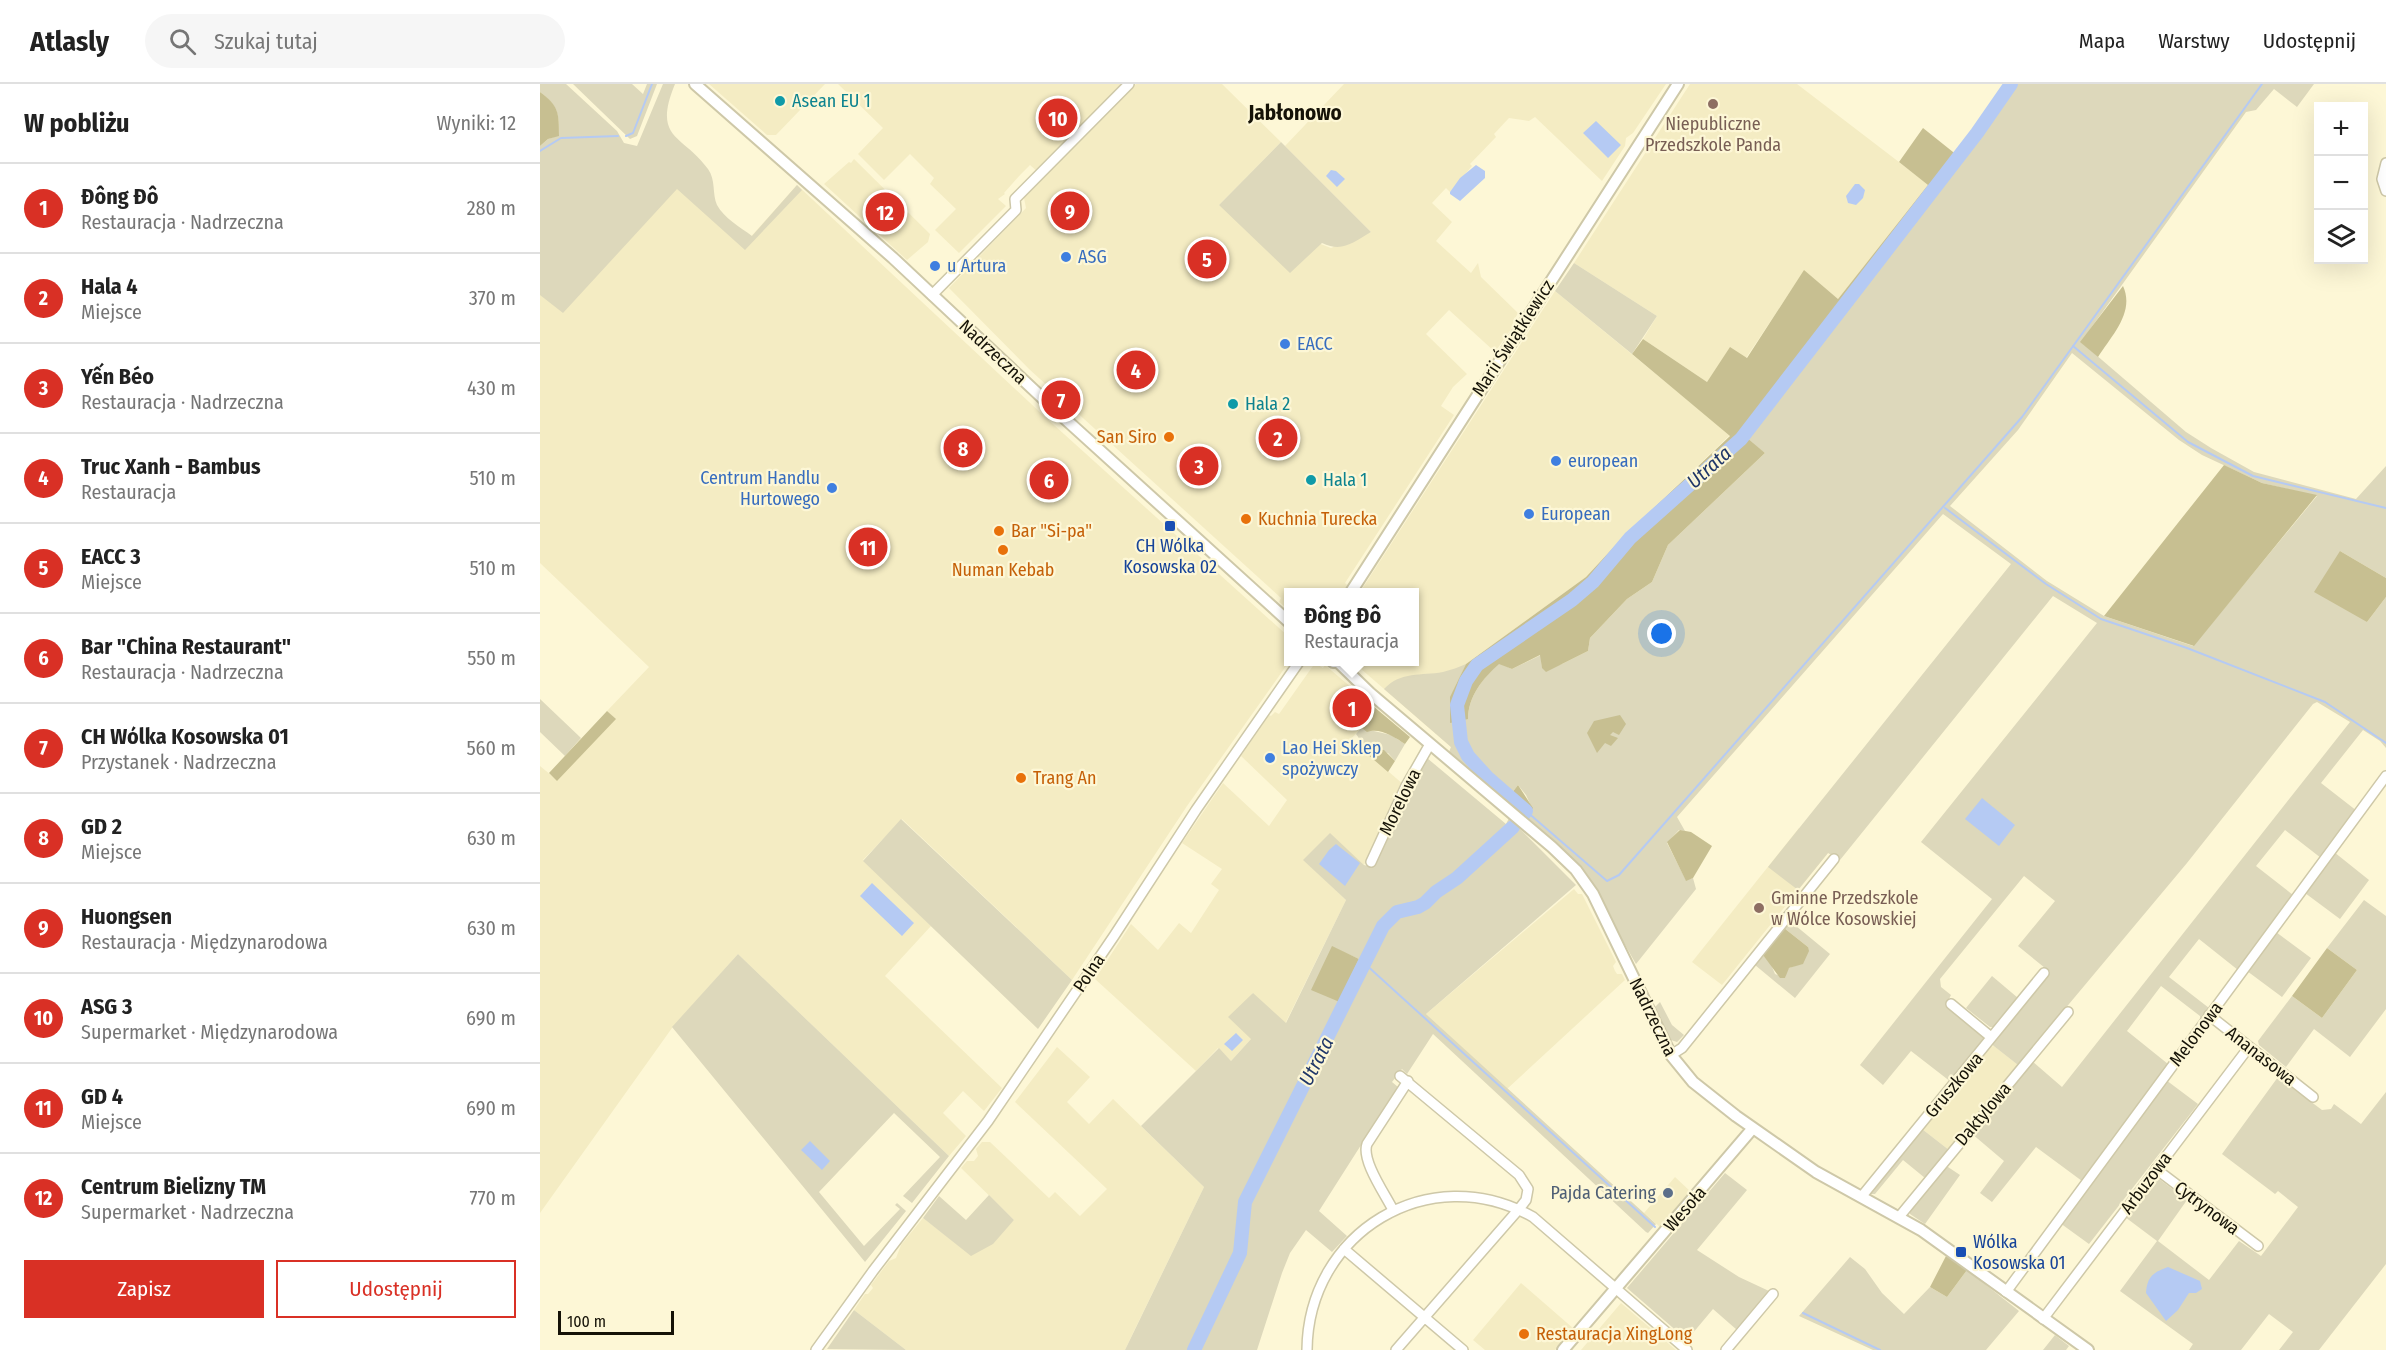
<!DOCTYPE html>
<html lang="pl">
<meta charset="utf-8">
<style>
:root{--surface:#fff;--page:#f6f6f6;--text:#222;--muted:#767676;--line:#e0e0e0;--accent:#d93025}
body{margin:0;font-family:"Fira Sans Condensed",sans-serif;background:var(--page);color:var(--text)}
.controls{position:absolute;right:18px;top:18px;display:grid;overflow:hidden;border-radius:0px;box-shadow:0 6px 24px #0002}
.controls button{width:54px;height:54px;display:grid;place-items:center;padding:0;border:0;border-bottom:2px solid var(--line);background:var(--surface);color:var(--text);font:30px sans-serif}
.scale{position:absolute;left:18px;bottom:15px;width:116px;box-sizing:border-box;padding-left:6px;border:3px solid #151207;border-top:0;font-size:16px;line-height:21px;white-space:nowrap;color:#151207;-webkit-text-stroke:4px #fdf7d6;paint-order:stroke}
.you{position:absolute;left:1122px;top:550px;width:21px;height:21px;margin:-15px;border:4px solid #fff;border-radius:50%;background:#1a73e8;box-shadow:0 0 0 9px #1a73e833}
.badge{display:grid;place-items:center;width:39px;height:39px;border-radius:50%;background:var(--accent);color:#fff;font-size:20px;font-weight:700}
.pin{position:absolute;translate:-50% -50%;border:3px solid #fff;box-shadow:0 2px 6px #0006}
.popup{position:absolute;left:744px;top:504px;width:135px;height:78px;box-sizing:border-box;display:grid;place-content:center;border-radius:0px;background:var(--surface);filter:drop-shadow(0 2px 4px #0005);font-size:20px;white-space:nowrap;color:var(--muted)}
.popup b{font-size:22px;color:var(--text)}
.popup::after{content:'';position:absolute;left:50%;top:100%;margin-left:-12px;border:12px solid transparent;border-top-color:var(--surface)}
.list{margin:0;padding:0;list-style:none}
h2{display:flex;justify-content:space-between;align-items:center;height:78px;margin:0;padding:0 24px;font-size:26px}
h2 small{font-size:20px;font-weight:400;color:var(--muted)}
.list li{display:grid;grid-template-columns:39px 1fr auto;gap:18px;align-items:center;box-sizing:border-box;height:90px;padding:0 24px;border-top:2px solid var(--line)}
.list b{display:block;font-size:22px;white-space:nowrap}
.list p{margin:0;font-size:20px;white-space:nowrap;color:var(--muted)}
.list em{font-size:20px;font-style:normal;color:var(--muted)}
.actions{display:flex;gap:12px;padding:18px 24px}
.actions a{flex:1;padding:14px 0;border:2px solid var(--accent);border-radius:0px;text-align:center;font-size:21px;color:var(--accent)}
.actions .main{background:var(--accent);color:#fff}
.icon{flex:none;width:33px;height:33px;fill:none;stroke:currentColor;stroke-width:2;stroke-linecap:round;stroke-linejoin:round}
.map{position:relative;flex:none;width:1846px;height:1266px;overflow:hidden}
header{display:flex;align-items:center;gap:36px;box-sizing:border-box;height:84px;padding:0 30px;background:var(--surface);border-bottom:2px solid var(--line)}
header strong{font-size:28px}
nav{display:flex;gap:33px;margin-inline-start:auto;font-size:21px}
.search{width:420px;height:54px;background:var(--page);display:flex;align-items:center;gap:15px;box-sizing:border-box;padding:0 21px;border-radius:33px;color:var(--muted);font-size:22px}
main{display:flex}
aside{flex:1;background:var(--surface)}
.map>svg:first-child{display:block}
</style>
<header>
<strong>Atlasly</strong>
<div class="search"><svg class="icon" aria-label="search" viewBox="0 0 24 24"><circle cx="10" cy="10" r="6"/><path d="M15 15l6 6"/></svg>Szukaj tutaj</div>
<nav><a>Mapa</a><a>Warstwy</a><a>Udostępnij</a></nav>
</header>
<main>
<aside>
<h2>W pobliżu<small>Wyniki: 12</small></h2>
<ul class="list">
<li><span class="badge">1</span><div><b>Đông Đô</b><p>Restauracja · Nadrzeczna</p></div><em>280 m</em></li>
<li><span class="badge">2</span><div><b>Hala 4</b><p>Miejsce</p></div><em>370 m</em></li>
<li><span class="badge">3</span><div><b>Yến Béo</b><p>Restauracja · Nadrzeczna</p></div><em>430 m</em></li>
<li><span class="badge">4</span><div><b>Truc Xanh - Bambus</b><p>Restauracja</p></div><em>510 m</em></li>
<li><span class="badge">5</span><div><b>EACC 3</b><p>Miejsce</p></div><em>510 m</em></li>
<li><span class="badge">6</span><div><b>Bar &quot;China Restaurant&quot;</b><p>Restauracja · Nadrzeczna</p></div><em>550 m</em></li>
<li><span class="badge">7</span><div><b>CH Wólka Kosowska 01</b><p>Przystanek · Nadrzeczna</p></div><em>560 m</em></li>
<li><span class="badge">8</span><div><b>GD 2</b><p>Miejsce</p></div><em>630 m</em></li>
<li><span class="badge">9</span><div><b>Huongsen</b><p>Restauracja · Międzynarodowa</p></div><em>630 m</em></li>
<li><span class="badge">10</span><div><b>ASG 3</b><p>Supermarket · Międzynarodowa</p></div><em>690 m</em></li>
<li><span class="badge">11</span><div><b>GD 4</b><p>Miejsce</p></div><em>690 m</em></li>
<li><span class="badge">12</span><div><b>Centrum Bielizny TM</b><p>Supermarket · Nadrzeczna</p></div><em>770 m</em></li>
</ul>
<div class="actions"><a class="main">Zapisz</a><a>Udostępnij</a></div>
</aside>
<div class="map">
<svg width="1846" height="1266" viewBox="0 0 1846 1266">
<rect width="100%" height="100%" fill="#fdf7d6"/>
<!-- built -->
<path fill="#f4ecc3" d="M169 0H285L236 51H227Z
M298 0H583L499 89 490 81 481 90 464 109 465 110 458 115 466 122 419 169 395 146 416 125 390 100 394 94 370 70 344 96 318 70 343 44Z
M596 0H682L741 58 679 121 791 164 831 148 745 62 804 0H1126L1093 49 1086 54 1085 62 1062 97 995 33 989 37 969 34 954 50 956 53 930 80 932 82 910 108 906 104 892 119 912 138 896 157 931 189 938 179 941 193 978 229 973 238 974 241 955 268 909 226 886 250 927 290 913 303 901 322 914 331 805 499 807 501 803 508H749V526L739 518 741 514 489 285 409 204 486 124 484 114Z
M1150 0H1257L1389 101 1298 215 1264 187 1206 274 1190 264 1167 298 1103 255 1117 232 1034 179Z
M84 59 207 157 257 101 504 332 749 553V578L647 722 532 896 362 735 323 776 391 842 345 892 462 1004 444 1027 423 1007 403 1029 426 1052 409 1072 198 870 132 944 0 1129V682L17 696 75 635 67 627 109 583 0 479V77Z
M314 75 390 150 388 158 367 176 284 100 309 78 311 79Z
M1015 207 1190 351 1084 452 1046 493 926 580 911 663 813 578H875V508H820Z
M775 579 783 584 785 581 833 622 817 639 821 644 811 655 864 701 824 781 790 750 764 776 806 816 745 940 712 909 711 955 691 977 678 964 656 987 555 895 591 840 618 866 639 839 651 849 679 806 671 800 682 785 642 759 683 699 729 742 747 716 701 672 729 631 731 632 735 628 739 630Z
M1259 744 1288 769 1182 901 1152 878Z
M1034 805 1038 810H1042L1076 878 1073 882 1075 887 1077 890H1082L1085 896 967 1005 886 930Z
M1454 962 1478 981 1409 1066 1382 1045 1450 963Z
M517 963 550 993 527 1018 549 1040 573 1015 664 1103 593 1249 585 1266H366L314 1226 325 1210H328L333 1204 331 1201 349 1177 356 1174 361 1161 383 1134 431 1171 474 1136 421 1084 427 1077H434L438 1072 436 1065 442 1058H450L509 1114 515 1108 540 1132 567 1105 475 1018Z
M1135 1093 1151 1108 1120 1143 1104 1129Z
M981 1199 1034 1245 1015 1266H945L933 1256Z
M1081 1219 1136 1266H1041Z"/>
<!-- green -->
<path fill="#ddd8bb" fill-rule="evenodd" d="M0 0H26L77 47 84 59 97 62 123 0H135C112 56 143 50 168 85 176 96 172 110 177 121 184 134 200 143 212 152L257 101 262 106 205 166 137 105 23 229 0 211V62L8 55 19 51C19 29 18 22 0 8Z
M33 0H92L103 10 107 0H117L97 52 90 55Z
M1464 0H1774L1757 23 1734 5 1716 26 1706 28 1541 258 1646 348 1671 364 1714 388 1816 415 1846 382V494L1800 467 1827 538 1846 513V664L1840 657 1823 646 1781 699 1817 727 1781 774 1745 746 1716 782 1753 811 1698 886 1659 855 1629 893 1669 924 1660 936V932L1621 902 1587 947 1628 980 1542 1097 1496 1063 1452 1118 1440 1109 1464 1077 1431 1049 1492 977 1522 1003 1810 638 1777 618 1773 620 1647 779 1478 981 1450 959 1510 888 1478 862 1515 817 1484 792 1400 895 1401 903 1411 911 1406 921 1444 953 1445 958 1411 998 1371 967 1343 1001 1320 981 1452 815 1381 758 1557 539 1513 512 1300 776 1288 769 1258 806 1228 783 1471 480 1403 430 1137 733 1145 747 1139 746 1127 759 1146 796 1153 794 1156 805 1096 880 1041 784 1022 764 985 734 992 724 986 711 978 701 965 718 909 668 911 663 844 605C861 587 881 592 903 588 911 586 919 583 926 580L910 614 928 635C928 613 943 594 959 579L972 585 1001 571 1002 584 1022 580 1048 567 1050 554 1087 515 1112 498 1128 461 1225 369 1206 355 1423 77 1415 70ZM1532 269 1639 356 1662 371 1722 399 1777 412 1653 562 1564 532 1507 497 1410 422 1478 346Z
M741 58 831 148C813 158 803 169 782 159L750 189 679 121Z
M1034 179 1117 232 1092 270 1015 207Z
M0 615 41 654 25 672 0 648Z
M821 644 851 651 865 660 855 677 848 669 830 666 826 669 818 662 821 657 816 650Z
M887 674 966 740 969 734 1036 801 886 930 1116 1140 1108 1149 1106 1148 893 950 867 990 862 985 852 998 858 1003 779 1127 807 1152 792 1168 766 1146 750 1169 742 1189 717 1266H585L664 1103 601 1042 679 964 691 977 711 955 688 933 713 909 746 939 806 816 763 776 790 749 824 781 832 783 869 706ZM792 863 819 875 808 898 805 912Z
M361 735 532 896 498 945 323 777Z
M1794 768 1829 796 1800 835 1765 809Z
M1824 816 1846 832V925L1810 973 1774 945 1746 983 1719 961 1718 957 1752 912 1782 934 1817 886 1787 864Z
M1250 837 1290 870 1255 914 1215 881 1223 871 1230 878 1235 890 1245 894 1247 885 1254 882 1268 863 1244 844Z
M1736 848 1771 874 1742 913 1707 887Z
M198 870 409 1072 372 1119 363 1112 400 1073 354 1029 279 1108 324 1162 360 1125 355 1121 357 1119 366 1127 325 1178 132 943Z
M1452 892 1478 914 1455 943H1450L1426 924Z
M1120 918 1132 941 1144 951 1137 958 1131 956 1124 942 1121 944 1112 926Z
M1738 993 1782 1026 1791 1025 1794 1020 1821 1040 1846 1008V1180L1779 1266H1739L1753 1248 1729 1230 1701 1266H1649L1653 1260 1580 1207 1617 1157 1585 1133 1612 1096 1619 1095 1647 1116 1618 1157 1669 1196 1699 1157 1721 1172 1758 1123 1738 1107 1735 1110 1682 1070Z
M1626 996 1658 1020 1549 1160 1520 1139Z
M1382 1045 1409 1066 1385 1094 1363 1076 1335 1110H1328Z
M1405 1081 1420 1091 1385 1140 1370 1130 1369 1125Z
M1185 1089 1207 1106 1157 1166 1199 1193 1229 1207 1197 1246 1173 1225 1147 1256 1087 1204Z
M449 1111 474 1136 453 1160 431 1172 383 1134 399 1112 426 1136Z
M1310 1173 1325 1185 1342 1209 1364 1230 1390 1203 1407 1213 1427 1186 1479 1227 1446 1266H1333L1259 1232Z
M314 1226 366 1266 287 1265Z
M1515 1251 1529 1262 1526 1266H1503Z"/>
<!-- forest -->
<path fill="#c7bf91" d="M0 8C19 22 19 29 19 52L8 55 0 62Z
M1383 44 1423 76 1207 354 1225 369 1128 461 1112 498 1087 515 1050 554 1048 567 1006 588 1002 584 1000 571 972 585 959 580C943 594 928 613 928 635L910 639V613L926 580 1046 493 1084 452 1190 352 1092 270 1103 255 1167 298 1190 263 1207 274 1264 186 1298 215 1388 101 1359 78Z
M1583 202C1595 228 1572 251 1558 273L1540 258Z
M1684 381 1722 399 1777 411 1654 562 1564 532Z
M1800 467 1846 494V513L1827 538 1774 508Z
M833 622 870 653 865 660C855 653 839 643 827 648L817 640Z
M67 627 76 635 17 697 9 689Z
M1080 631 1086 640 1079 651 1073 648 1070 651 1078 654 1071 662 1065 659 1057 669 1047 649 1054 637Z
M834 665 844 666 855 677 848 688 826 669Z
M978 701 993 724 985 734 965 718Z
M1140 746 1151 748 1172 762 1153 794 1146 797 1127 758Z
M1244 844 1268 863 1269 867 1263 880 1249 884 1245 894H1240L1223 871Z
M792 862 819 875 808 898 802 919 771 906Z
M1787 864 1817 886 1782 934 1752 912Z
M1406 1172 1427 1186 1407 1213 1390 1203Z"/>
<!-- water -->
<path fill="#b5caf3" d="M1056 37 1081 61 1068 74 1043 49Z
M936 81 945 87V94L920 117 910 110V108L920 94Z
M791 86 796 87 805 95 797 103 786 92Z
M1315 100H1319L1325 106 1323 114 1316 121 1308 119 1306 112Z
M1442 714 1475 741 1459 762 1425 735Z
M796 760 820 779 805 802 779 780 789 766Z
M332 799 374 839 362 852 320 812Z
M696 949 703 956 692 967 684 960Z
M270 1057 290 1077 282 1086 261 1066Z
M1628 1183 1660 1197 1662 1205 1656 1209H1649L1638 1226 1626 1237 1606 1209C1607 1192 1614 1188 1628 1183Z"/>
<g fill="none" stroke-linecap="round" stroke-linejoin="round">
<!-- stream -->
<path stroke="#b5caf3" stroke-width="2" d="M86 52 93 49 112 0
M0 67 21 54 78 52
M1533 262 1648 358 1713 392 1846 424
M1405 424 1506 500 1561 535 1647 564 1785 618 1846 659
M986 727 1067 797 1079 791 1482 333 1722 0
M824 879 1115 1143
M1263 1229 1340 1266"/>
<!-- river -->
<path stroke="#b5caf3" stroke-width="14" d="M983 731 986 727 947 693 928 672 921 658 917 621 926 597 937 581 1032 516 1053 498 1090 454 1201 355 1437 49 1471 0
M654 1266 700 1169 705 1118 843 842 857 828 878 823 885 819 896 808 917 794 973 743"/>
<!-- minor casing -->
<g stroke="#cec8a8" stroke-width="12">
<path id="minor" d="M1846 79 1842 95 1846 107
M392 211 476 126 475 115 589 0
M831 778 866 702 890 660
M1411 920 1451 953
M1669 931 1773 1013
M1131 971 1142 964 1294 775
M1616 1085 1718 1162
M1322 1112 1504 889
M853 1126C845 1110 821 1076 827 1060L868 997
M1359 1133 1528 928
M804 1165 923 1266
M1466 1208 1846 692
M1503 1235 1709 963
M276 1266 333 1187 448 1037 574 852 656 726 759 578
M767 1266C768 1149 889 1074 993 1133L1147 1266
M856 1266 979 1125 986 1116 988 1105 979 1091 860 992
M1186 1266 1233 1210"/>
</g>
<!-- tertiary casing -->
<g stroke="#cec8a8" stroke-width="14">
<path id="tertiary" d="M155 0 353 174 512 323 749 538
M811 508 1138 0
M793 578H798L830 609 1012 763 1036 786 1053 810 1131 971 1153 998 1196 1032 1276 1088 1381 1146 1548 1266
M1023 1266 1213 1044"/>
</g>
<!-- minor -->
<use href="#minor" stroke="#fff" stroke-width="9"/>
<!-- tertiary -->
<use href="#tertiary" stroke="#fff" stroke-width="10"/>
</g>
<!-- markers -->
<g fill="#0f9aa8" stroke="#fdf7d6" stroke-width="2">
<circle cx="240" cy="17" r="6"/>
<circle cx="693" cy="320" r="6"/>
<circle cx="771" cy="396" r="6"/>
</g>
<g fill="#8d6e63" stroke="#fdf7d6" stroke-width="2">
<circle cx="1173" cy="20" r="6"/>
<circle cx="1219" cy="824" r="6"/>
</g>
<g fill="#3f7fe0" stroke="#fdf7d6" stroke-width="2">
<circle cx="526" cy="173" r="6"/>
<circle cx="395" cy="182" r="6"/>
<circle cx="745" cy="260" r="6"/>
<circle cx="1016" cy="377" r="6"/>
<circle cx="292" cy="404" r="6"/>
<circle cx="989" cy="430" r="6"/>
<circle cx="730" cy="674" r="6"/>
</g>
<g fill="#e8710a" stroke="#fdf7d6" stroke-width="2">
<circle cx="629" cy="353" r="6"/>
<circle cx="706" cy="435" r="6"/>
<circle cx="459" cy="447" r="6"/>
<circle cx="463" cy="466" r="6"/>
<circle cx="481" cy="694" r="6"/>
<circle cx="984" cy="1250" r="6"/>
</g>
<g fill="#1a4fb4" stroke="#fdf7d6" stroke-width="2">
<rect x="624" y="436" width="12" height="12" rx="3"/>
<rect x="1415" y="1162" width="12" height="12" rx="3"/>
</g>
<circle fill="#5c6f8a" stroke="#fdf7d6" stroke-width="2" cx="1128" cy="1109" r="6"/>
<g text-anchor="middle" dominant-baseline="central" stroke-width="4.5" stroke-linejoin="round" paint-order="stroke">
<!-- culture labels -->
<g font-size="18" fill="#0d838f" stroke="#fdf7d6" text-anchor="start">
<text x="252" y="17">Asean EU 1</text>
<text x="705" y="320">Hala 2</text>
<text x="783" y="396">Hala 1</text>
</g>
<!-- education labels -->
<g font-size="18" fill="#785e54" stroke="#fdf7d6">
<text x="1173" y="40">Niepubliczne<tspan x="1173" dy="21">Przedszkole Panda</tspan></text>
<text x="1231" y="814" text-anchor="start">Gminne Przedszkole<tspan x="1231" dy="21">w Wólce Kosowskiej</tspan></text>
</g>
<!-- shop labels -->
<g font-size="18" fill="#366cbe" stroke="#fdf7d6" text-anchor="start">
<text x="538" y="173">ASG</text>
<text x="407" y="182">u Artura</text>
<text x="757" y="260">EACC</text>
<text x="1028" y="377">european</text>
<text x="280" y="394" text-anchor="end">Centrum Handlu<tspan x="280" dy="21">Hurtowego</tspan></text>
<text x="1001" y="430">European</text>
<text x="742" y="664">Lao Hei Sklep<tspan x="742" dy="21">spożywczy</tspan></text>
</g>
<!-- street labels -->
<g font-size="18" fill="#151207" stroke="#fdf7d6">
<text transform="translate(973 254) rotate(-57)">Marii Świątkiewicz</text>
<text transform="translate(453 268) rotate(43)">Nadrzeczna</text>
<text transform="translate(860 718) rotate(-64)">Morelowa</text>
<text transform="translate(549 889) rotate(-56)">Polna</text>
<text transform="translate(1113 933) rotate(64)">Nadrzeczna</text>
<text transform="translate(1656 950) rotate(-53)">Melonowa</text>
<text transform="translate(1721 972) rotate(38)">Ananasowa</text>
<text transform="translate(1414 1001) rotate(-50)">Gruszkowa</text>
<text transform="translate(1443 1030) rotate(-50)">Daktylowa</text>
<text transform="translate(1606 1099) rotate(-53)">Arbuzowa</text>
<text transform="translate(1667 1124) rotate(37)">Cytrynowa</text>
<text transform="translate(1145 1125) rotate(-49)">Wesoła</text>
</g>
<!-- food labels -->
<g font-size="18" fill="#c56008" stroke="#fdf7d6" text-anchor="start">
<text x="617" y="353" text-anchor="end">San Siro</text>
<text x="718" y="435">Kuchnia Turecka</text>
<text x="471" y="447">Bar "Si-pa"</text>
<text x="463" y="486" text-anchor="middle">Numan Kebab</text>
<text x="493" y="694">Trang An</text>
<text x="996" y="1250">Restauracja XingLong</text>
</g>
<!-- transit labels -->
<g font-size="18" fill="#164399" stroke="#fdf7d6">
<text x="630" y="462">CH Wólka<tspan x="630" dy="21">Kosowska 02</tspan></text>
<text x="1433" y="1158" text-anchor="start">Wólka<tspan x="1433" dy="21">Kosowska 01</tspan></text>
</g>
<!-- service labels -->
<g font-size="18" fill="#4e5e75" stroke="#fdf7d6" text-anchor="end">
<text x="1116" y="1109">Pajda Catering</text>
</g>
<!-- water labels -->
<g font-size="20" font-style="italic" fill="#203769" stroke="#fdf7d6">
<text transform="translate(1169 383) rotate(-42)">Utrata</text>
<text transform="translate(776 977) rotate(-63)">Utrata</text>
</g>
<!-- quarter labels -->
<g font-size="21" font-weight="bold" fill="#151207" stroke="#fdf7d6">
<text x="755" y="29">Jabłonowo</text>
</g>
</g>
</svg>
<div class="controls">
<button>+</button>
<button>−</button>
<button><svg class="icon" aria-label="layers" viewBox="0 0 24 24"><path d="M12 4l9 5-9 5-9-5zM3 14l9 5 9-5"/></svg></button>
</div>
<div class="scale">100 m</div>
<div class="you"></div>
<div class="pin badge" style="left:812px;top:624px">1</div>
<div class="popup"><b>Đông Đô</b>Restauracja</div>
<div class="pin badge" style="left:738px;top:354px">2</div>
<div class="pin badge" style="left:659px;top:382px">3</div>
<div class="pin badge" style="left:596px;top:286px">4</div>
<div class="pin badge" style="left:667px;top:175px">5</div>
<div class="pin badge" style="left:509px;top:396px">6</div>
<div class="pin badge" style="left:521px;top:316px">7</div>
<div class="pin badge" style="left:423px;top:364px">8</div>
<div class="pin badge" style="left:530px;top:127px">9</div>
<div class="pin badge" style="left:518px;top:34px">10</div>
<div class="pin badge" style="left:328px;top:463px">11</div>
<div class="pin badge" style="left:345px;top:128px">12</div>
</div>
</main>
